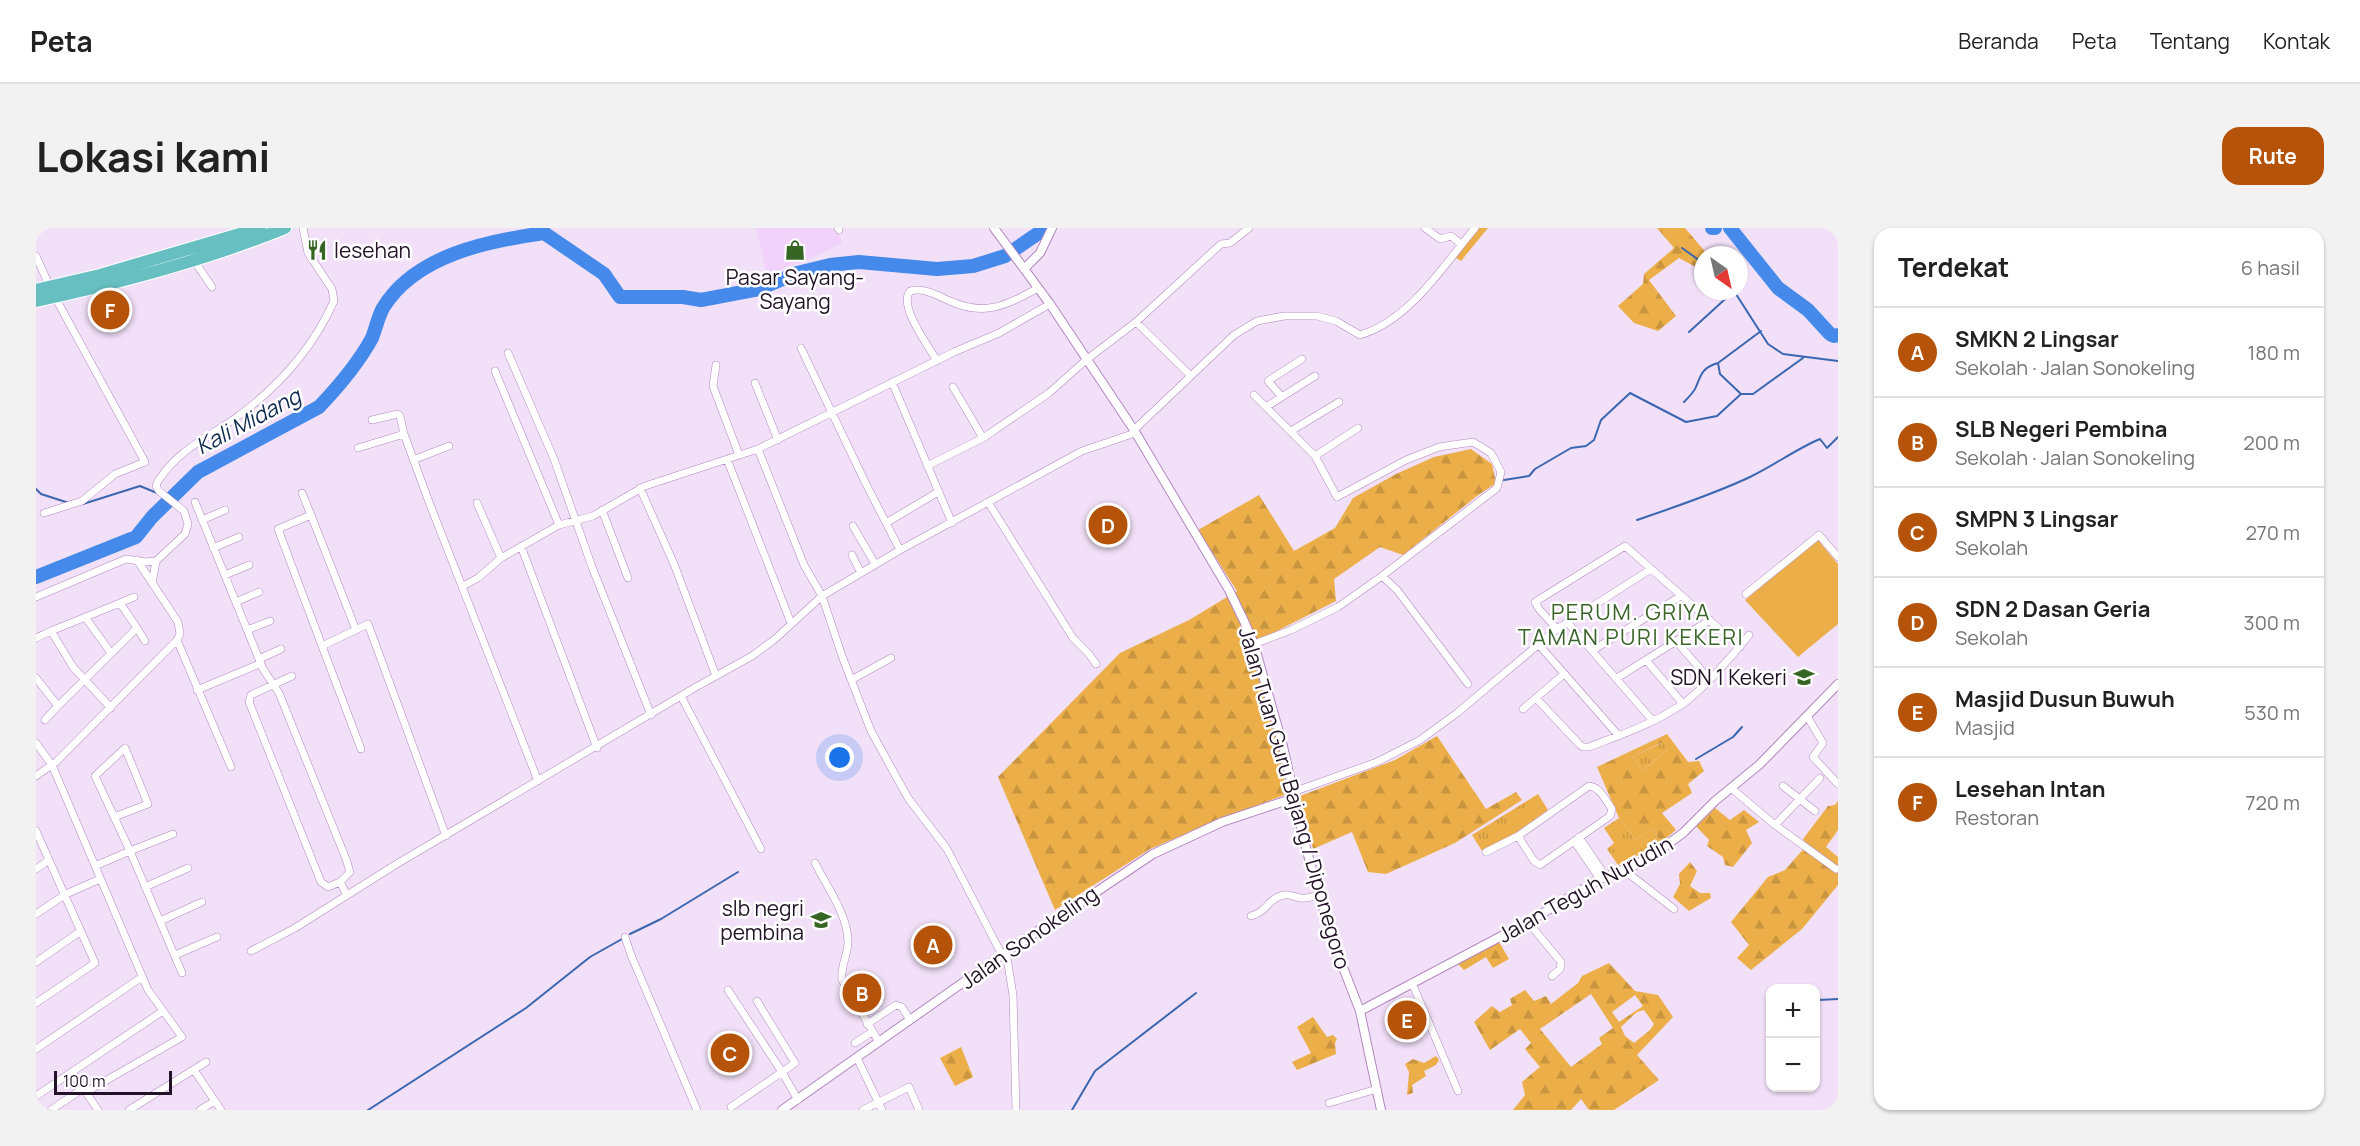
<!DOCTYPE html>
<html lang="id">
<meta charset="utf-8">
<style>
:root{--surface:#fff;--page:#f2f2f2;--text:#222;--muted:#767676;--line:#e0e0e0;--accent:#b45309}
body{margin:0;font-family:Manrope,sans-serif;background:var(--page);color:var(--text)}
.controls{position:absolute;right:18px;bottom:18px;display:grid;overflow:hidden;border-radius:12px;box-shadow:0 2px 4px #0004}
.controls button{width:54px;height:54px;display:grid;place-items:center;padding:0;border:0;border-bottom:2px solid var(--line);background:var(--surface);color:var(--text);font:30px sans-serif}
.compass{position:absolute;left:1658px;top:18px;width:54px;height:54px;border-radius:50%;background:var(--surface);box-shadow:0 2px 4px #0004;rotate:146deg}
.scale{position:absolute;left:18px;bottom:15px;width:118px;box-sizing:border-box;padding-left:6px;border:3px solid #231228;border-top:0;font-size:16px;line-height:21px;white-space:nowrap;color:#231228;-webkit-text-stroke:4px #fff;paint-order:stroke}
.you{position:absolute;left:804px;top:530px;width:21px;height:21px;margin:-15px;border:4px solid #fff;border-radius:50%;background:#1a73e8;box-shadow:0 0 0 9px #1a73e833}
.badge{display:grid;place-items:center;width:39px;height:39px;border-radius:50%;background:var(--accent);color:#fff;font-size:20px;font-weight:700}
.pin{position:absolute;translate:-50% -50%;border:3px solid #fff;box-shadow:0 2px 6px #0006}
.list{margin:0;padding:0;list-style:none}
h2{display:flex;justify-content:space-between;align-items:center;height:78px;margin:0;padding:0 24px;font-size:26px}
h2 small{font-size:20px;font-weight:400;color:var(--muted)}
.list li{display:grid;grid-template-columns:39px 1fr auto;gap:18px;align-items:center;box-sizing:border-box;height:90px;padding:0 24px;border-top:2px solid var(--line)}
.list b{display:block;font-size:22px;white-space:nowrap}
.list p{margin:0;font-size:20px;white-space:nowrap;color:var(--muted)}
.list em{font-size:20px;font-style:normal;color:var(--muted)}
.map{position:relative;flex:none;width:1802px;height:882px;overflow:hidden;border-radius:18px}
header{display:flex;align-items:center;gap:36px;box-sizing:border-box;height:84px;padding:0 30px;background:var(--surface);border-bottom:2px solid var(--line)}
header strong{font-size:28px}
nav{display:flex;gap:33px;margin-inline-start:auto;font-size:21px}
.intro{display:flex;align-items:center;justify-content:space-between;box-sizing:border-box;height:144px;padding:0 36px}
h1{margin:0;font-size:42px}
.button{padding:15px 27px;border-radius:18px;background:var(--accent);color:#fff;font-size:21px;font-weight:700}
main{display:flex;gap:36px;padding:0 36px}
aside{flex:1;background:var(--surface);border-radius:18px;box-shadow:0 2px 4px #0004}
.map>svg:first-child{display:block}
</style>
<header>
<strong>Peta</strong>
<nav><a>Beranda</a><a>Peta</a><a>Tentang</a><a>Kontak</a></nav>
</header>
<div class="intro"><h1>Lokasi kami</h1><a class="button">Rute</a></div>
<main>
<div class="map">
<svg width="1802" height="882" viewBox="0 0 1802 882">
<defs>
<pattern id="grass-tufts" width="24" height="20" patternUnits="userSpaceOnUse" patternTransform="scale(1.5)"><rect width="24" height="20" fill="#ebae48"/><path d="M3 7l-1-3M5 7V3M7 7l1-3M15 17l-1-3M17 17v-4M19 17l1-3" fill="none" stroke="#c9953f"/></pattern>
<pattern id="forest-firs" width="22" height="20" patternUnits="userSpaceOnUse" patternTransform="scale(1.5)"><rect width="22" height="20" fill="#ebae48"/><path d="M5 1l3.5 6h-7zM16 11l3.5 6h-7z" fill="#c9953f"/></pattern>
</defs>
<rect width="100%" height="100%" fill="#f2e0f8"/>
<!-- built -->
<path fill="#f1d2fb" d="M720 0H802L806 15 778 29 731 47Z"/>
<!-- grass -->
<path fill="url(#grass-tufts)" d="M1626 515 1631 522 1607 542 1596 529Z
M1502 566 1512 582 1481 604 1446 623 1436 607Z
M1583 590 1600 612 1615 600 1625 614 1612 623 1582 637 1571 621 1578 615 1568 600Z"/>
<!-- forest -->
<path fill="url(#forest-firs)" fill-rule="evenodd" d="M1442 0H1452L1425 33 1419 29Z
M1621 0H1649L1672 27H1667V43L1643 30 1613 52 1640 88 1622 103 1598 95 1582 78 1607 56 1608 46 1638 20Z
M1435 221 1456 236 1460 255 1441 268 1367 327 1344 319 1298 351 1300 373 1213 417 1239 504 1251 566 1182 592 1114 621 1019 682 962 549 1084 425 1153 392 1201 363 1162 302 1223 267 1258 323 1299 300 1317 270 1360 246 1398 229Z
M1631 506 1652 534 1663 533 1668 543 1652 556 1656 565 1626 585 1640 602 1625 614 1615 600 1600 612 1583 590 1561 539ZM1625 515 1631 522 1607 542 1596 529Z
M1401 508 1450 581 1480 564 1486 572 1419 615 1350 646 1332 644 1316 604 1277 621 1264 568 1359 532Z
M1802 573V602L1790 619 1802 629V657L1766 701 1715 742 1701 730 1713 717 1695 694 1732 649 1749 642 1771 617 1767 611 1792 578 1799 577Z
M1679 580 1694 592 1708 582 1723 594 1710 602 1716 615 1697 639 1689 637 1687 629 1671 618 1673 612 1660 598Z
M1654 634 1661 643 1654 658 1664 665H1674L1675 670 1653 683 1637 669 1644 656 1643 646Z
M1463 714 1473 731 1457 740 1450 729 1428 742 1421 735Z
M1573 735 1599 763 1622 767 1637 789 1601 827 1623 852 1578 882H1553L1545 871 1535 882H1477L1489 867 1486 854 1504 839 1489 821 1495 815 1484 801 1454 822 1438 794 1456 778 1464 784 1476 777 1474 771 1489 762 1498 773 1510 768 1515 776 1542 755 1546 748ZM1555 766 1577 800 1563 810 1566 816 1535 839 1504 801ZM1599 767 1607 778 1583 794 1576 784ZM1608 782 1618 796 1614 802 1598 815 1589 808 1585 799 1601 784Z
M1277 789 1291 809 1297 807 1301 811 1299 815 1300 826 1261 842 1256 834 1275 825 1261 799Z
M925 819 937 849 919 858 904 830Z
M1400 828 1403 832 1400 837 1388 843 1390 848 1376 857 1377 865 1371 867 1373 844 1369 836 1377 831 1388 835Z"/>
<!-- pitch -->
<path fill="#ebae48" d="M1782 312 1802 336V396L1762 429 1709 372Z"/>
<g fill="none" stroke-linecap="round" stroke-linejoin="round">
<!-- stream -->
<path stroke="#3b66b0" stroke-width="2" d="M1646 20 1667 35
M1653 104 1698 63 1732 116 1747 126 1802 133
M1682 135 1684 146 1705 166H1717L1767 130
M1648 174C1652 170 1658 164 1660 159 1665 146 1667 139 1682 135L1725 103
M1468 252 1493 248 1499 241 1535 220 1550 218 1558 212 1565 192 1594 165 1650 194 1681 188 1705 166
M0 261 5 266 33 275
M47 276 104 258 121 265
M1601 292C1639 279 1678 266 1714 249 1739 237 1760 221 1784 211L1791 220 1802 209
M1660 531 1697 509 1706 499
M594 706 625 691 702 644
M1782 772 1802 771
M332 882 490 780 554 729 586 711
M1036 882 1059 843 1160 765"/>
<!-- river -->
<path stroke="#458aeb" stroke-width="14" d="M1676 0H1679
M1694 0 1742 60 1772 82 1794 106 1798 108 1802 107
M0 349 100 309 116 289 162 244 283 179C302 159 323 134 336 110 340 100 342 89 347 80 379 27 452 13 508 5L568 46 584 69H647L665 72 723 61 761 45 794 37 823 34 901 41 937 38 969 28 1010 0"/>
<!-- minor casing -->
<g stroke="#b387c1" stroke-width="8">
<path id="minor" d="M802 0 803 2
M1389 0 1404 11 1415 8 1425 16
M0 28 14 59
M157 31 176 59
M1100 94 1154 147
M765 120 829 254 864 322
M472 125 518 231 556 339 615 487
M901 133C892 117 862 78 874 63 888 59 902 68 914 73 949 89 971 77 1002 60
M680 137 677 158 703 227
M459 143 523 297
M856 154 916 295
M719 155 742 212
M917 159 947 210
M1246 169 1232 153 1266 131
M1230 179 1279 148
M336 192 362 186 364 188 368 206 393 274 502 553
M1098 202 1198 107 1221 93 1248 88H1281L1300 93 1324 107C1374 92 1407 38 1439 0
M1255 203 1303 174
M322 220 368 206
M722 221 768 337 786 368 806 428 835 503 872 570 911 621 966 727
M1279 228 1322 200
M691 231 755 395
M377 232 413 218
M891 238 947 210 1013 165 1050 132 1100 94 1185 16 1194 15 1213 0
M604 260 638 336 680 448
M266 265 275 287
M159 274 227 441 243 465 310 631 314 644 304 654 311 667
M952 274 1037 410 1053 426 1060 436
M441 275 465 330
M566 282 592 350
M8 285 46 273 79 246 109 234 19 69
M166 292 189 282
M850 295 902 264
M817 298 839 336
M485 318 561 520
M177 320 203 309
M816 327 825 345
M189 347 213 337
M1346 348 1361 362 1432 456
M116 355 120 333 149 306 152 296 148 283 123 263 120 258 122 253C144 220 170 211 201 189 242 159 277 120 298 73L296 61 272 25 267 0
M427 358 442 350 465 330 523 297 557 288 609 258 722 221 918 124 963 105 1014 76
M1710 366 1783 307 1802 329
M0 369 90 331 110 334 120 333
M200 374 223 364
M84 375 98 369
M49 389 75 425
M1531 394 1617 493
M101 400 109 413
M1521 401 1503 381 1499 374 1589 318 1704 419
M211 402 234 393
M0 410 15 403 37 439 75 480
M141 412 195 539
M1640 413 1673 451
M1218 416 1255 402 1302 379 1346 348 1461 260 1465 244 1455 225 1437 214 1403 219 1370 232 1301 269 1279 228 1218 167
M1503 417 1583 508
M286 418 242 301 275 287 320 402
M1557 422 1645 368
M223 431 245 421
M1610 432 1647 476
M256 448 215 467 213 474 285 654 292 659 304 654
M0 450 22 478 101 400 84 375 15 403
M1581 450 1674 392
M815 452 855 430
M161 462 221 437
M645 468 725 621
M1500 470 1543 516 1547 519H1553C1584 507 1617 496 1645 477 1665 464 1698 426 1713 407
M1487 481 1528 446
M1771 488 1787 515 1777 529 1802 556
M9 492 22 478
M0 515 16 537 112 762 146 809 50 864
M325 521 286 418 332 396 410 608
M0 548 20 534 141 412 144 406 142 394 101 332
M1747 558 1779 583
M1695 560 1739 597 1800 641
M1257 564 1341 534 1384 512 1421 485 1521 401 1615 341
M1739 597 1784 550
M0 603 59 735 0 775
M137 606 94 623 146 745
M1543 609 1570 649
M1538 613 1564 651
M1450 624 1482 608 1553 558C1564 559 1570 573 1576 581L1574 588 1504 637 1498 633 1482 608
M779 635C791 659 812 687 812 714 812 727 804 739 806 752L843 814
M59 638 94 623 59 548 89 520 112 576 78 589
M0 641 13 632
M1588 642 1638 681
M109 659 152 640
M0 686 30 666 64 651
M1215 688C1233 682 1229 675 1242 669 1254 664 1255 669 1265 670 1271 671 1278 668 1284 667
M124 693 166 674
M1492 694 1525 734 1524 741 1516 748
M589 709 595 727 661 882
M215 723 259 700 359 637 660 459 716 428 739 411 786 368 864 322 1046 223 1099 205
M970 724 977 767 980 882
M139 727 181 709
M0 734 45 703
M1376 755 1422 863
M692 762 746 844 695 879
M721 773 759 835 746 844 762 872
M831 796 860 777 866 779 874 792
M819 815 836 804
M0 821 106 749
M821 830 846 882
M158 842 185 882
M36 844 62 882
M0 868 127 783
M1293 875 1341 861
M15 882 48 860
M93 882 170 834
M164 882 179 873
M827 882 873 859 883 882"/>
</g>
<!-- tertiary casing -->
<g stroke="#b387c1" stroke-width="10">
<path id="tertiary" d="M958 0 1014 76 1098 202 1193 362 1208 393 1218 416 1247 518 1268 613 1296 711 1324 783 1345 882
M988 41 1004 25 1016 0
M1324 783 1492 694 1564 651 1599 637 1617 627 1647 605 1679 573 1723 537 1802 456
M746 882 966 727 1117 626 1186 594 1258 570"/>
</g>
<!-- trunk casing -->
<g stroke="#fff" stroke-width="14">
<path id="trunk" d="M0 62 64 47 224 0
M0 73C83 55 170 32 249 0"/>
</g>
<!-- minor -->
<use href="#minor" stroke="#fff" stroke-width="7"/>
<!-- tertiary -->
<use href="#tertiary" stroke="#fff" stroke-width="8"/>
<!-- trunk -->
<use href="#trunk" stroke="#68bfc2" stroke-width="12"/>
</g>
<!-- icons -->
<defs>
<g id="restaurant-bare" transform="scale(1.62)"><path d="M-5-6h1v4h1v-4h1v4h1v-4h1v5L-1.5 .5V6h-2V.5L-5-1ZM5-6V6H3V1.5H1.5Q1.5-4 5-6Z" fill="#376524" stroke="#fff" stroke-width="2.5" paint-order="stroke"/></g>
<g id="shop-bare" transform="scale(1.62)"><path d="M-5-2.5h2.3a2.7 3.5 0 0 1 5.4 0H5L5.5 6h-11ZM-1.5-2.5h3a1.5 2.3 0 0 0-3 0Z" fill="#376524" stroke="#fff" stroke-width="2.5" paint-order="stroke"/></g>
<g id="school-bare" transform="scale(1.62)"><path d="M0-5L7-2L0 1L-7-2ZM-4 1L0 2.5L4 1V4Q0 6-4 4Z" fill="#376524" stroke="#fff" stroke-width="2.5" paint-order="stroke"/></g>
</defs>
<g fill-rule="evenodd">
<use href="#restaurant-bare" x="281" y="22"/>
<use href="#shop-bare" x="759" y="22"/>
<use href="#school-bare" x="1768" y="449"/>
<use href="#school-bare" x="785" y="692"/>
</g>
<g text-anchor="middle" dominant-baseline="central" stroke-width="5" stroke-linejoin="round" paint-order="stroke">
<!-- poi labels -->
<g font-size="21" fill="#231228" stroke="#fff" text-anchor="end">
<text x="298" y="22" text-anchor="start">lesehan</text>
<text x="759" y="49" text-anchor="middle">Pasar Sayang-<tspan x="759" dy="24">Sayang</tspan></text>
<text x="1751" y="449">SDN 1 Kekeri</text>
<text x="768" y="680">slb negri<tspan x="768" dy="24">pembina</tspan></text>
</g>
<!-- street labels -->
<g font-size="21" fill="#231228" stroke="#fff">
<text transform="translate(1259 570) rotate(74)">Jalan Tuan Guru Bajang / Diponegoro</text>
<text transform="translate(1549 661) rotate(-29)">Jalan Teguh Nurudin</text>
<text transform="translate(993 709) rotate(-35)">Jalan Sonokeling</text>
</g>
<!-- water labels -->
<g font-size="22" font-style="italic" fill="#0f2a50" stroke="#fff">
<text transform="translate(212 193) rotate(-28)">Kali Midang</text>
</g>
<!-- neighbourhood labels -->
<g font-size="22" letter-spacing="1.5" fill="#3a6429" stroke="#fff">
<text x="1595" y="384">PERUM. GRIYA<tspan x="1595" dy="25">TAMAN PURI KEKERI</tspan></text>
</g>
</g>
</svg>
<div class="controls">
<button>+</button>
<button>−</button>
</div>
<svg class="compass" viewBox="-18 -18 36 36"><path d="M0-13l5 13h-10z" fill="#e53935"/><path d="M0 13l5-13h-10z" fill="#767676"/></svg>
<div class="scale">100 m</div>
<div class="you"></div>
<div class="pin badge" style="left:897px;top:717px">A</div>
<div class="pin badge" style="left:826px;top:765px">B</div>
<div class="pin badge" style="left:694px;top:825px">C</div>
<div class="pin badge" style="left:1072px;top:297px">D</div>
<div class="pin badge" style="left:1371px;top:792px">E</div>
<div class="pin badge" style="left:74px;top:82px">F</div>
</div>
<aside>
<h2>Terdekat<small>6 hasil</small></h2>
<ul class="list">
<li><span class="badge">A</span><div><b>SMKN 2 Lingsar</b><p>Sekolah · Jalan Sonokeling</p></div><em>180 m</em></li>
<li><span class="badge">B</span><div><b>SLB Negeri Pembina</b><p>Sekolah · Jalan Sonokeling</p></div><em>200 m</em></li>
<li><span class="badge">C</span><div><b>SMPN 3 Lingsar</b><p>Sekolah</p></div><em>270 m</em></li>
<li><span class="badge">D</span><div><b>SDN 2 Dasan Geria</b><p>Sekolah</p></div><em>300 m</em></li>
<li><span class="badge">E</span><div><b>Masjid Dusun Buwuh</b><p>Masjid</p></div><em>530 m</em></li>
<li><span class="badge">F</span><div><b>Lesehan Intan</b><p>Restoran</p></div><em>720 m</em></li>
</ul>
</aside>
</main>
